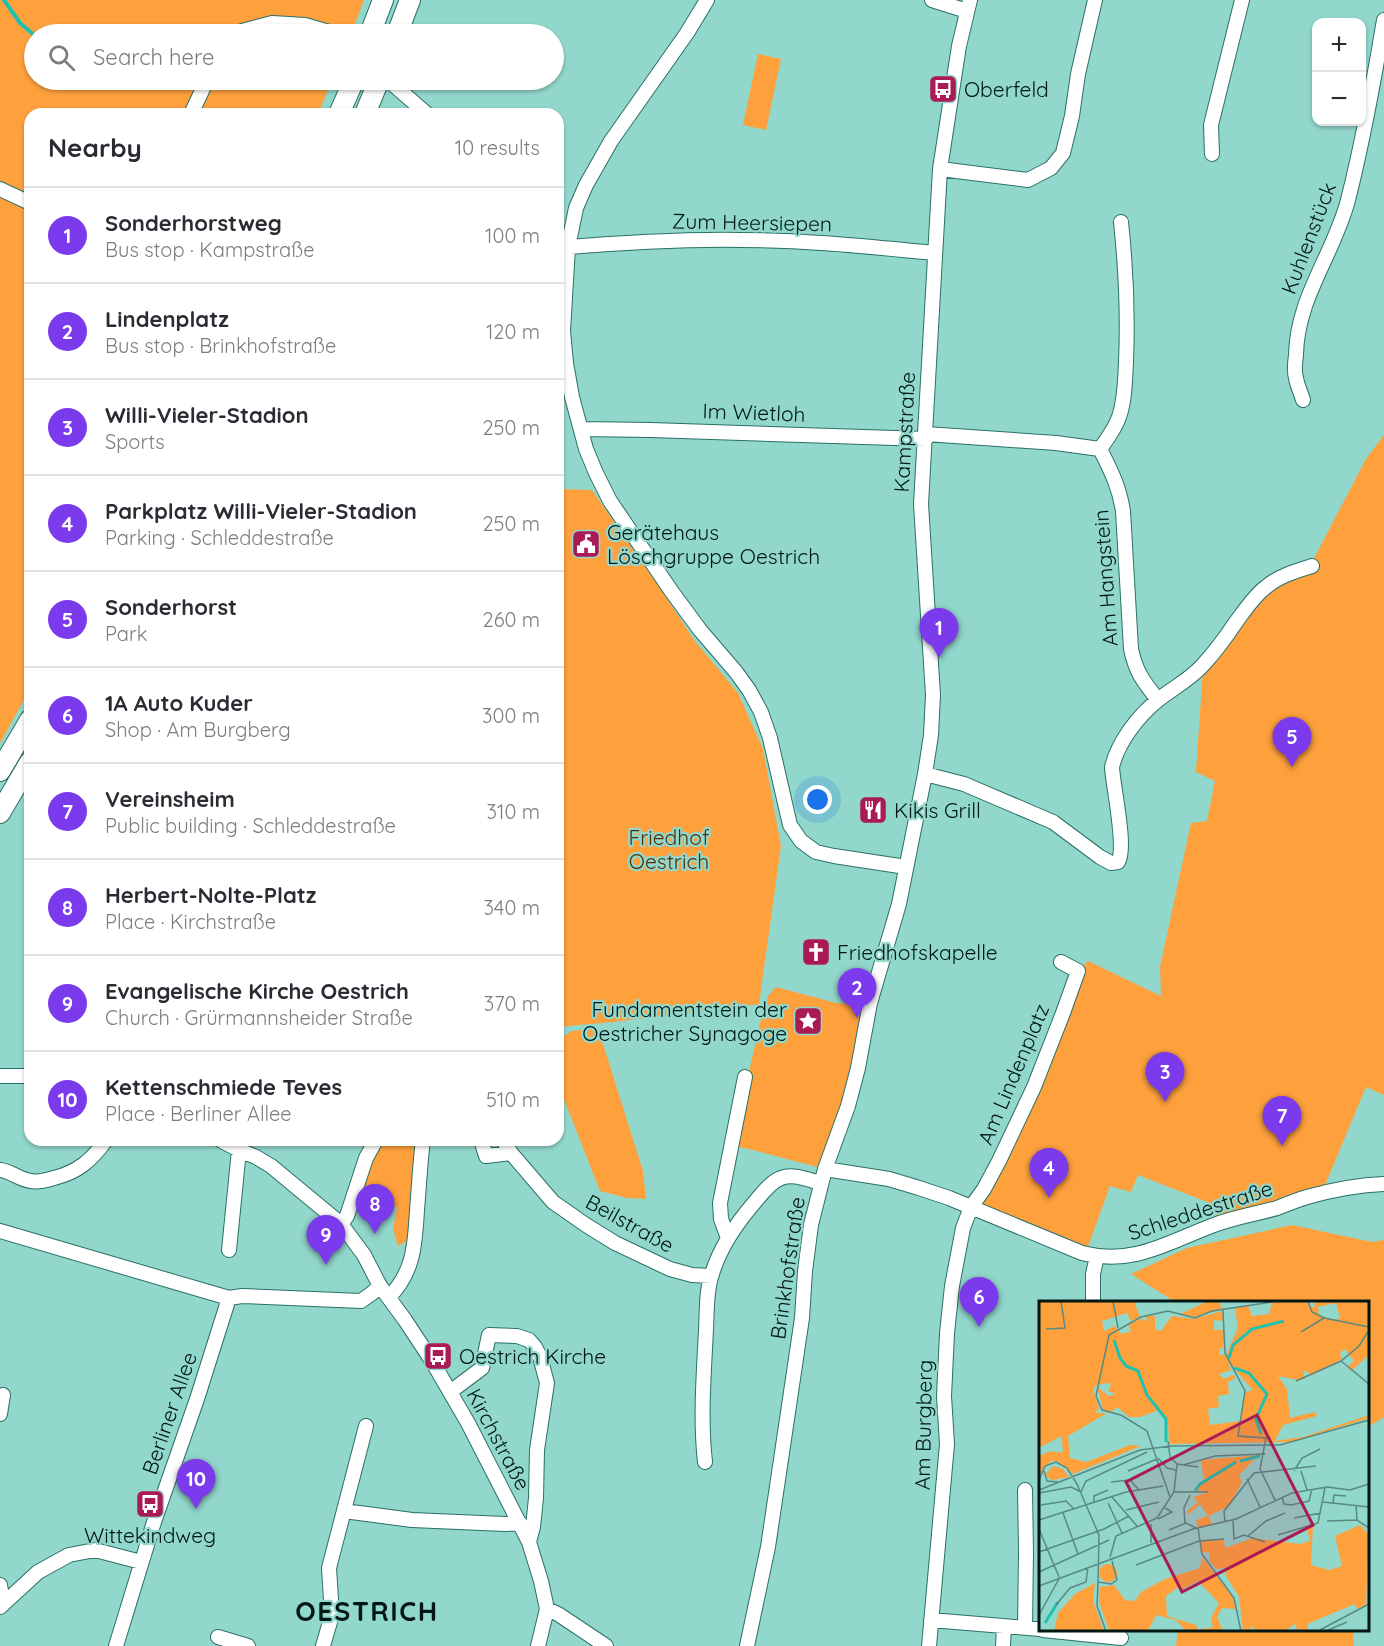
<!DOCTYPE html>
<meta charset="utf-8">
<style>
:root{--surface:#fff;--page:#f2f2f3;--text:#2b2b33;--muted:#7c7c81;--line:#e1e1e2;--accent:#7c3aed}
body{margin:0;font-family:Quicksand,sans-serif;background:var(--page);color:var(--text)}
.controls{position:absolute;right:18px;top:18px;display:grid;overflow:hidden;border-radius:12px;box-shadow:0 2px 4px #0004}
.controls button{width:54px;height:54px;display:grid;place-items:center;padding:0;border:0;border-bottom:2px solid var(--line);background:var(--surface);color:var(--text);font:30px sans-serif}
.you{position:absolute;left:818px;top:800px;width:21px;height:21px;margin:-15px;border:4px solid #fff;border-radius:50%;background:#1a73e8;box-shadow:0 0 0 9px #1a73e833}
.badge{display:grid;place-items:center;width:39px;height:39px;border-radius:50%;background:var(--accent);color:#fff;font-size:20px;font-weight:700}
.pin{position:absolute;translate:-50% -50px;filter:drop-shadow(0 2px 3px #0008)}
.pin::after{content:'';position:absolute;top:32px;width:21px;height:18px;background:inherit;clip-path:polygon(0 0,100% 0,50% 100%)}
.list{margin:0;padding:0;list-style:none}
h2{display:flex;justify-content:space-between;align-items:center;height:78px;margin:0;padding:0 24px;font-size:26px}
h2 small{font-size:20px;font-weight:400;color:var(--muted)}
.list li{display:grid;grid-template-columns:39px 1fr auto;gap:18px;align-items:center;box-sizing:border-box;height:96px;padding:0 24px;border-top:2px solid var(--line)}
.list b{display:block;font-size:22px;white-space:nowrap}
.list p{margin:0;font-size:20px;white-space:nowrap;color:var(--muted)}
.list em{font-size:20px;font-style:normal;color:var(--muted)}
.icon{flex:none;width:33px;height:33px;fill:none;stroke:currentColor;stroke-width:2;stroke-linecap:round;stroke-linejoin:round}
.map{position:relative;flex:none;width:1384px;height:1646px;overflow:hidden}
.search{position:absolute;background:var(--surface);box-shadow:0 2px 4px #0004;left:24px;top:24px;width:540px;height:66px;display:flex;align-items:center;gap:15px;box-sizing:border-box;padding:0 21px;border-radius:33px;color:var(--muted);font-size:22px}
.panel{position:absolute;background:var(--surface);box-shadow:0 2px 4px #0004;left:24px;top:108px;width:540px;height:1038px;border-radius:18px}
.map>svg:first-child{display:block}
</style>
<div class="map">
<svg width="1384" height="1646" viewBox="0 0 1384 1646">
<rect width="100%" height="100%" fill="#92d7cc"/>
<!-- green -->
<path fill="#fea13d" d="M0 0H364L351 34H34V80H332L318 114H30V689L0 743Z
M758 54 781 59 766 130 743 125Z
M1384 435V1095L1366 1087 1323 1190 1217 1221 1215 1205 1138 1175 1131 1192 1110 1186 1086 1252 973 1207 1079 970 1088 961 1161 996 1160 967 1191 823 1207 821 1215 781 1196 772 1203 668 1251 604 1311 564 1366 459Z
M558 489 592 490 658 585 694 640 738 693 763 749 781 846 759 1004 613 1022 558 1027Z
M776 987 836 1003 869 1005 825 1169 749 1149 732 1146 764 1006 768 996Z
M598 1028 643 1171 646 1199 627 1198 600 1191 558 1084V1040L572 1031Z
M384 1140H416L407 1241 398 1246 393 1229 397 1208C386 1196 370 1204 356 1207 361 1193 373 1147 384 1140Z
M1292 1225 1372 1242 1384 1240V1417L1368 1427V1302H1175L1131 1274 1187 1248Z
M1178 1630H1353L1354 1646H1176Z"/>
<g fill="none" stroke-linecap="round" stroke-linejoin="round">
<!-- stream -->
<path stroke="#1fc2b1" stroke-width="4" d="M4 0 20 23 34 35"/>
<!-- minor casing -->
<g stroke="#2a7067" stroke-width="16">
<path id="minor" d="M707 0 687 33 611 141 586 185 576 208 568 247 563 331 566 363 572 397 586 449 596 473 610 501 672 592 700 630 736 672 749 690 761 712 770 738 790 825 801 841 816 852 834 856 906 867
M932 0 967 11
M239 34 242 31 272 23 305 25 329 32 332 34
M388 80 427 114
M191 114 207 80
M1212 154 1211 125 1242 0
M940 169 1028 180 1051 168 1063 153 1072 116 1078 74 1095 0
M0 189 30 203
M558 248C618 243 679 239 740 240 805 240 870 247 935 253
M1303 400C1301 393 1297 385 1296 378 1294 371 1295 362 1296 355 1297 297 1334 254 1348 200 1363 141 1374 80 1384 20
M581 429 651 430 926 439
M926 434 1056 443 1100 449
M1100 449C1111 471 1119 486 1123 511L1131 649C1136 673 1144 682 1158 700
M1100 449C1107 439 1115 429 1119 417 1125 400 1125 380 1126 362 1128 315 1126 269 1121 222
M925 774 964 784 1053 822 1100 857 1111 863 1118 862C1127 848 1113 787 1112 767 1118 742 1138 716 1158 700 1173 688 1189 680 1202 666 1215 652 1226 637 1236 622 1245 610 1254 596 1266 587 1279 576 1296 571 1312 566
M0 1076H30
M220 1140 239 1150 256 1157 271 1166 341 1224 364 1255 380 1286 405 1320 432 1361 468 1423 529 1542 541 1581 547 1609 538 1646
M481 1140 486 1156 511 1153
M503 1140 511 1153 553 1202 586 1225 615 1243 670 1269 692 1275 711 1276
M825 1169 889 1179 919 1188 949 1198 1082 1253C1134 1266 1168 1242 1214 1225 1235 1217 1256 1214 1277 1208 1287 1204 1297 1200 1307 1197 1332 1190 1358 1185 1384 1184
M0 1170C11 1171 20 1180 31 1181 38 1183 47 1180 54 1178 78 1172 92 1160 106 1140
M341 1224 347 1216 366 1158 376 1140
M0 1231 229 1298 242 1296 361 1301 371 1294 380 1286
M728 1238 721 1219 720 1203 745 1077
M229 1250 239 1150
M389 1297C414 1272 415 1244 417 1210 419 1187 420 1163 423 1140
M1093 1302V1274L1097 1256
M450 1392 482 1368 489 1335 517 1336 529 1340 535 1347 540 1357 547 1383 537 1450 536 1498 533 1527 529 1542
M0 1414 3 1395
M705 1462C700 1418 704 1373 706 1329 707 1311 706 1291 712 1274 720 1247 736 1224 754 1203 761 1195 770 1182 781 1178 794 1173 808 1180 821 1183
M344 1511 412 1520 505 1524 520 1523
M0 1585 3 1603
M0 1607 38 1572 69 1555 95 1550 141 1562
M547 1609 558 1614 606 1646
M931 1620 1040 1629
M1025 1627 1026 1552 1025 1490
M1043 1630 1121 1638
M218 1637 248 1646
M116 1646 154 1522 197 1399 229 1298
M323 1646 332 1615 329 1568 366 1426
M747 1646 768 1547 802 1318 805 1271 811 1225 825 1169 848 1106 858 1068 870 1003 899 904 925 774 931 735 933 695 921 504 940 169 959 46 970 0
M929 1646 947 1444 944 1396 947 1333 952 1286 963 1228 971 1207 984 1189 999 1161 1034 1087 1063 1013 1078 971 1061 962
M1003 1646 1004 1626"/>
</g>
<!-- highway casing -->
<g stroke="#2a7067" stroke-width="22">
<path id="highway" d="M370 34 383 0
M397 34 410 0
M339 114 354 80
M365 114 379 80
M0 771 30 720
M0 813 30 762"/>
</g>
<!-- minor -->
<use href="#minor" stroke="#fff" stroke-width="14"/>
<!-- highway -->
<use href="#highway" stroke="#fff" stroke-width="20"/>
</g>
<!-- icons -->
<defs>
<g id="bus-square" transform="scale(1.5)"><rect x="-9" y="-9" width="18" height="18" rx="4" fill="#aa1a55" stroke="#92d7cc"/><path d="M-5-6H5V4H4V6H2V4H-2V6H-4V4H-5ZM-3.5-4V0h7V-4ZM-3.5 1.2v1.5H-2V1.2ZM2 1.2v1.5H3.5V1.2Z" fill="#fff"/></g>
<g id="civic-square" transform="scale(1.5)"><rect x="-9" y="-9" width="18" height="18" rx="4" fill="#aa1a55" stroke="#92d7cc"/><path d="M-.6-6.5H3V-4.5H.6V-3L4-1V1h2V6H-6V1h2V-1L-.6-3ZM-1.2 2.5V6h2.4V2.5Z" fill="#fff"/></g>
<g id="restaurant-square" transform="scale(1.5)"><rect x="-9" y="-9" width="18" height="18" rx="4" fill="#aa1a55" stroke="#92d7cc"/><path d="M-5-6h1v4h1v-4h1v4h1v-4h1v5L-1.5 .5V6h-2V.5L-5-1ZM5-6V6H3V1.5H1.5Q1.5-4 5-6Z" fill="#fff"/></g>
<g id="church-square" transform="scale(1.5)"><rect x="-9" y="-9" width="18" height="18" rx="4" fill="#aa1a55" stroke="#92d7cc"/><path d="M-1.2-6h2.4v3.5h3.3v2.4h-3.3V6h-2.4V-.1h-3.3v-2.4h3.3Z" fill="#fff"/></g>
<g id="sight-square" transform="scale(1.5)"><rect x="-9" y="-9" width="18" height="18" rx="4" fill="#aa1a55" stroke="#92d7cc"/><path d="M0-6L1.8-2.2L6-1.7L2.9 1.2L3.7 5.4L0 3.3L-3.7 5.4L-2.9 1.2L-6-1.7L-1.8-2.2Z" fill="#fff"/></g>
</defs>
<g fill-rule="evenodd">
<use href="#bus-square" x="943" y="89"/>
<use href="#civic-square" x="586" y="544"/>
<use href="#restaurant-square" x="873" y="810"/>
<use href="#church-square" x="816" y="952"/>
<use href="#sight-square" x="808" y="1021"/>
<use href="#bus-square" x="438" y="1356"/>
<use href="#bus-square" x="150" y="1504"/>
</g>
<g text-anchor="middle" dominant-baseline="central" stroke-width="4.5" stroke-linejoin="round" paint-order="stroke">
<!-- poi labels -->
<g font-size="21" fill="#001713" stroke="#92d7cc" text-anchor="start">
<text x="964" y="89">Oberfeld</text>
<text x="607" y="532">Gerätehaus<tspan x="607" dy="24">Löschgruppe Oestrich</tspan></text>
<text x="894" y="810">Kikis Grill</text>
<text x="837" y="952">Friedhofskapelle</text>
<text x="787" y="1009" text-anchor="end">Fundamentstein der<tspan x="787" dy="24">Oestricher Synagoge</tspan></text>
<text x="459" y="1356">Oestrich Kirche</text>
<text x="150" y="1535" text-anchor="middle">Wittekindweg</text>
</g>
<!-- street labels -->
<g font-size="21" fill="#001713" stroke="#92d7cc">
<text transform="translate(752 222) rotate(1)">Zum Heersiepen</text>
<text transform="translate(1308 238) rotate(-69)">Kuhlenstück</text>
<text transform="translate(754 412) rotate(2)">Im Wietloh</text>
<text transform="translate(904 432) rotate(-87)">Kampstraße</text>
<text transform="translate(1105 578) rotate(-94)">Am Hangstein</text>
<text transform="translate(1013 1074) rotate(-67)">Am Lindenplatz</text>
<text transform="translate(1200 1210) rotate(-18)">Schleddestraße</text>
<text transform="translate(630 1223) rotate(29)">Beilstraße</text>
<text transform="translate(787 1268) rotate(-82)">Brinkhofstraße</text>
<text transform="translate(169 1413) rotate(-71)">Berliner Allee</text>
<text transform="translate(923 1425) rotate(-89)">Am Burgberg</text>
<text transform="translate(499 1439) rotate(62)">Kirchstraße</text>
</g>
<!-- park labels -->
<g font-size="21" fill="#532f04" stroke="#92d7cc">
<text x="669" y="837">Friedhof<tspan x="669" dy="24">Oestrich</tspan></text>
</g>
<!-- district labels -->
<g font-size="27" font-weight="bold" letter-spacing="1.5" fill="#001713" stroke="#92d7cc">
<text x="367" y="1611">OESTRICH</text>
</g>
</g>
<!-- overview -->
<g transform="translate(1039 1301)">
<rect width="330" height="330" fill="#92d7cc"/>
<path d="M0 0H95L101 16 92 20 88 12 63 20 65 30 76 25 82 33 92 30 89 23 102 18 108 20 107 15H116V28L122 30 133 15 155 18 183 10 185 20 175 19V29H185L184 47 180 48V54H187L199 27 196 7 209 4 213 15 230 13 233 2 238 1 270 0 271 6H276L275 0H330V54L312 70 308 66 315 60 306 48 301 52 303 58 272 75 268 70 264 71 266 78 259 79 239 75 248 88 251 117 276 111 278 115 244 124 236 140 264 136 330 114V117L252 141 130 143 129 119 120 109 101 116H90L78 106 71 112 64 108 58 86 70 95 77 93 69 90 72 83 67 82 56 85 54 89 60 107 56 112H68L29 135 31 157 47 161 91 144 102 145 34 173 18 160H12L0 174V155L11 150 23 152 24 148 22 135 0 147ZM297 2 301 17 296 19 280 14 279 6ZM189 61 214 89 206 91 202 120 171 124 169 108 180 106 179 95 190 93 189 81 197 77 194 74 185 78 180 73 192 69ZM169 0H180L183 8 156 16 141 13ZM220 154 200 174 203 181 190 205 170 215 173 224 159 227 157 219 169 215 161 203 149 214 148 210 159 201 154 196 169 191 155 190 165 181 162 159ZM14 165 24 168 30 176 13 179 6 174ZM321 224 330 234 327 304 318 308 316 303 280 318 269 323 268 330H251L258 328 256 323 246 330H218L212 325 211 330H204L200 296 186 273 187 267 177 268 170 260 171 252 163 251 162 240 185 239 186 247 214 237 261 243 271 240 268 227 274 225 272 264 290 269 303 265 296 235ZM163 256 193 295 197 308 183 307 178 316 184 330H147L137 319 117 314 109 330 70 329 60 301 61 286 75 284 86 299 96 300 102 291 126 278 161 267ZM159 280 180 302 172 317 174 326 159 329 157 324 128 315 127 295 139 286 142 289ZM60 272a9 9 0 1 1 18 0a9 9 0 1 1-18 0ZM56 282 54 300 65 330H15L19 312 36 293Z" fill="#fea13d" fill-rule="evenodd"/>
<path fill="none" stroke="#1fc2b1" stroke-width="3" d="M75 39 81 57 87 65 99 70 108 94 127 118V141M190 57 194 44 213 28 245 20M195 67 210 72 228 93 217 118 222 133M201 160 221 155M156 190 161 183 197 161M6 322 19 301"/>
<path fill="none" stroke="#588a82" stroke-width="1.5" d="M74 0 79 27M269 0 273 11 285 17 330 26M184 9 186 52 206 90 199 135 227 137 221 168 236 199M7 28 26 27 22 0M262 31 285 17M302 60 330 83M257 80 302 60 320 45 330 29M129 140 131 156 138 163M119 157 128 167 137 169M138 163 159 166M144 164 176 155 226 153M5 170 8 180 19 181M89 170 118 158M255 170 263 157 281 148M262 170 268 189M208 178 221 206M0 179 6 165 17 161 28 167 38 183 60 234 59 281M72 181 91 179 100 189M0 189 101 149 132 145 241 144 330 119M42 191 47 180 108 151M135 191H169M0 192 32 186 42 191M73 196 98 225M131 196 108 130 82 114 63 109 57 95 70 34 102 16 129 10 156 17 173 10 239 0M243 196 245 203 252 204 270 200 273 188M284 201 330 206M55 202V195L69 189M69 202 83 232M294 202 295 194 307 195M2 204 27 200 35 208M317 204 318 219 330 227M87 209 120 201M24 212 39 253M255 217 282 212M119 218 133 211 126 207M0 219 87 191 124 185M194 219 195 238 205 234 226 241M288 220 318 219M186 221 185 210 215 172 277 165M146 222 145 207 151 194M159 227 163 253 195 297 202 330M0 228 20 276M130 229 147 222 157 227M239 234 279 222 286 187M209 235 227 220 246 212M112 242V223M0 251 65 228 90 215M71 256 77 235 118 217 135 191 138 163M74 257 70 259 154 228 197 218 253 192 288 186 311 189 330 183M97 264 160 240 185 238M0 271 70 239M59 281 72 283 78 279 73 260M59 281 58 305 67 330M0 285 70 259M17 304 31 287 47 281 49 266M0 314 21 276M279 330 330 303M287 330 308 321"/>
<path fill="#aa1a55" fill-opacity="0.15" stroke="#aa1a55" stroke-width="3" d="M218 114 274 224 143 291 87 181Z"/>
<rect width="330" height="330" fill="none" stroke="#001713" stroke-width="3"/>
</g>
</svg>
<div class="controls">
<button>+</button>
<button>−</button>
</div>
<div class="you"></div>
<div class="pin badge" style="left:939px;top:658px">1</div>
<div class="pin badge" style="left:857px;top:1018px">2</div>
<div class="pin badge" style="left:1165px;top:1102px">3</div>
<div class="pin badge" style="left:1049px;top:1198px">4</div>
<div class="pin badge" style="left:1292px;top:767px">5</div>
<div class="pin badge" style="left:979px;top:1327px">6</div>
<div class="pin badge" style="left:1282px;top:1146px">7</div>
<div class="pin badge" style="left:375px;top:1234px">8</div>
<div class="pin badge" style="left:326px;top:1265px">9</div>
<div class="pin badge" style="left:196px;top:1509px">10</div>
<div class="search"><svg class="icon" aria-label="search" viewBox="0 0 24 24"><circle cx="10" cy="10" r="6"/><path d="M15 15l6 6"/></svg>Search here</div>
<section class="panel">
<h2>Nearby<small>10 results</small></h2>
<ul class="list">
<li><span class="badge">1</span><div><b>Sonderhorstweg</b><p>Bus stop · Kampstraße</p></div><em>100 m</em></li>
<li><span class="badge">2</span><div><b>Lindenplatz</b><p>Bus stop · Brinkhofstraße</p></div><em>120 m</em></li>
<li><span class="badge">3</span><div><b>Willi-Vieler-Stadion</b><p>Sports</p></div><em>250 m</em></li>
<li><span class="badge">4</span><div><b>Parkplatz Willi-Vieler-Stadion</b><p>Parking · Schleddestraße</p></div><em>250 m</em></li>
<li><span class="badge">5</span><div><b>Sonderhorst</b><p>Park</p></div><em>260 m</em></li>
<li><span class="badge">6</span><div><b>1A Auto Kuder</b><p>Shop · Am Burgberg</p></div><em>300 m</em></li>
<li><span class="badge">7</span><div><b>Vereinsheim</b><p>Public building · Schleddestraße</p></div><em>310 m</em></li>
<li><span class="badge">8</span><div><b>Herbert-Nolte-Platz</b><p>Place · Kirchstraße</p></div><em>340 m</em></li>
<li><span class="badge">9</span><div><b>Evangelische Kirche Oestrich</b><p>Church · Grürmannsheider Straße</p></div><em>370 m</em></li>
<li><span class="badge">10</span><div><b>Kettenschmiede Teves</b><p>Place · Berliner Allee</p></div><em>510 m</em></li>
</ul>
</section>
</div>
